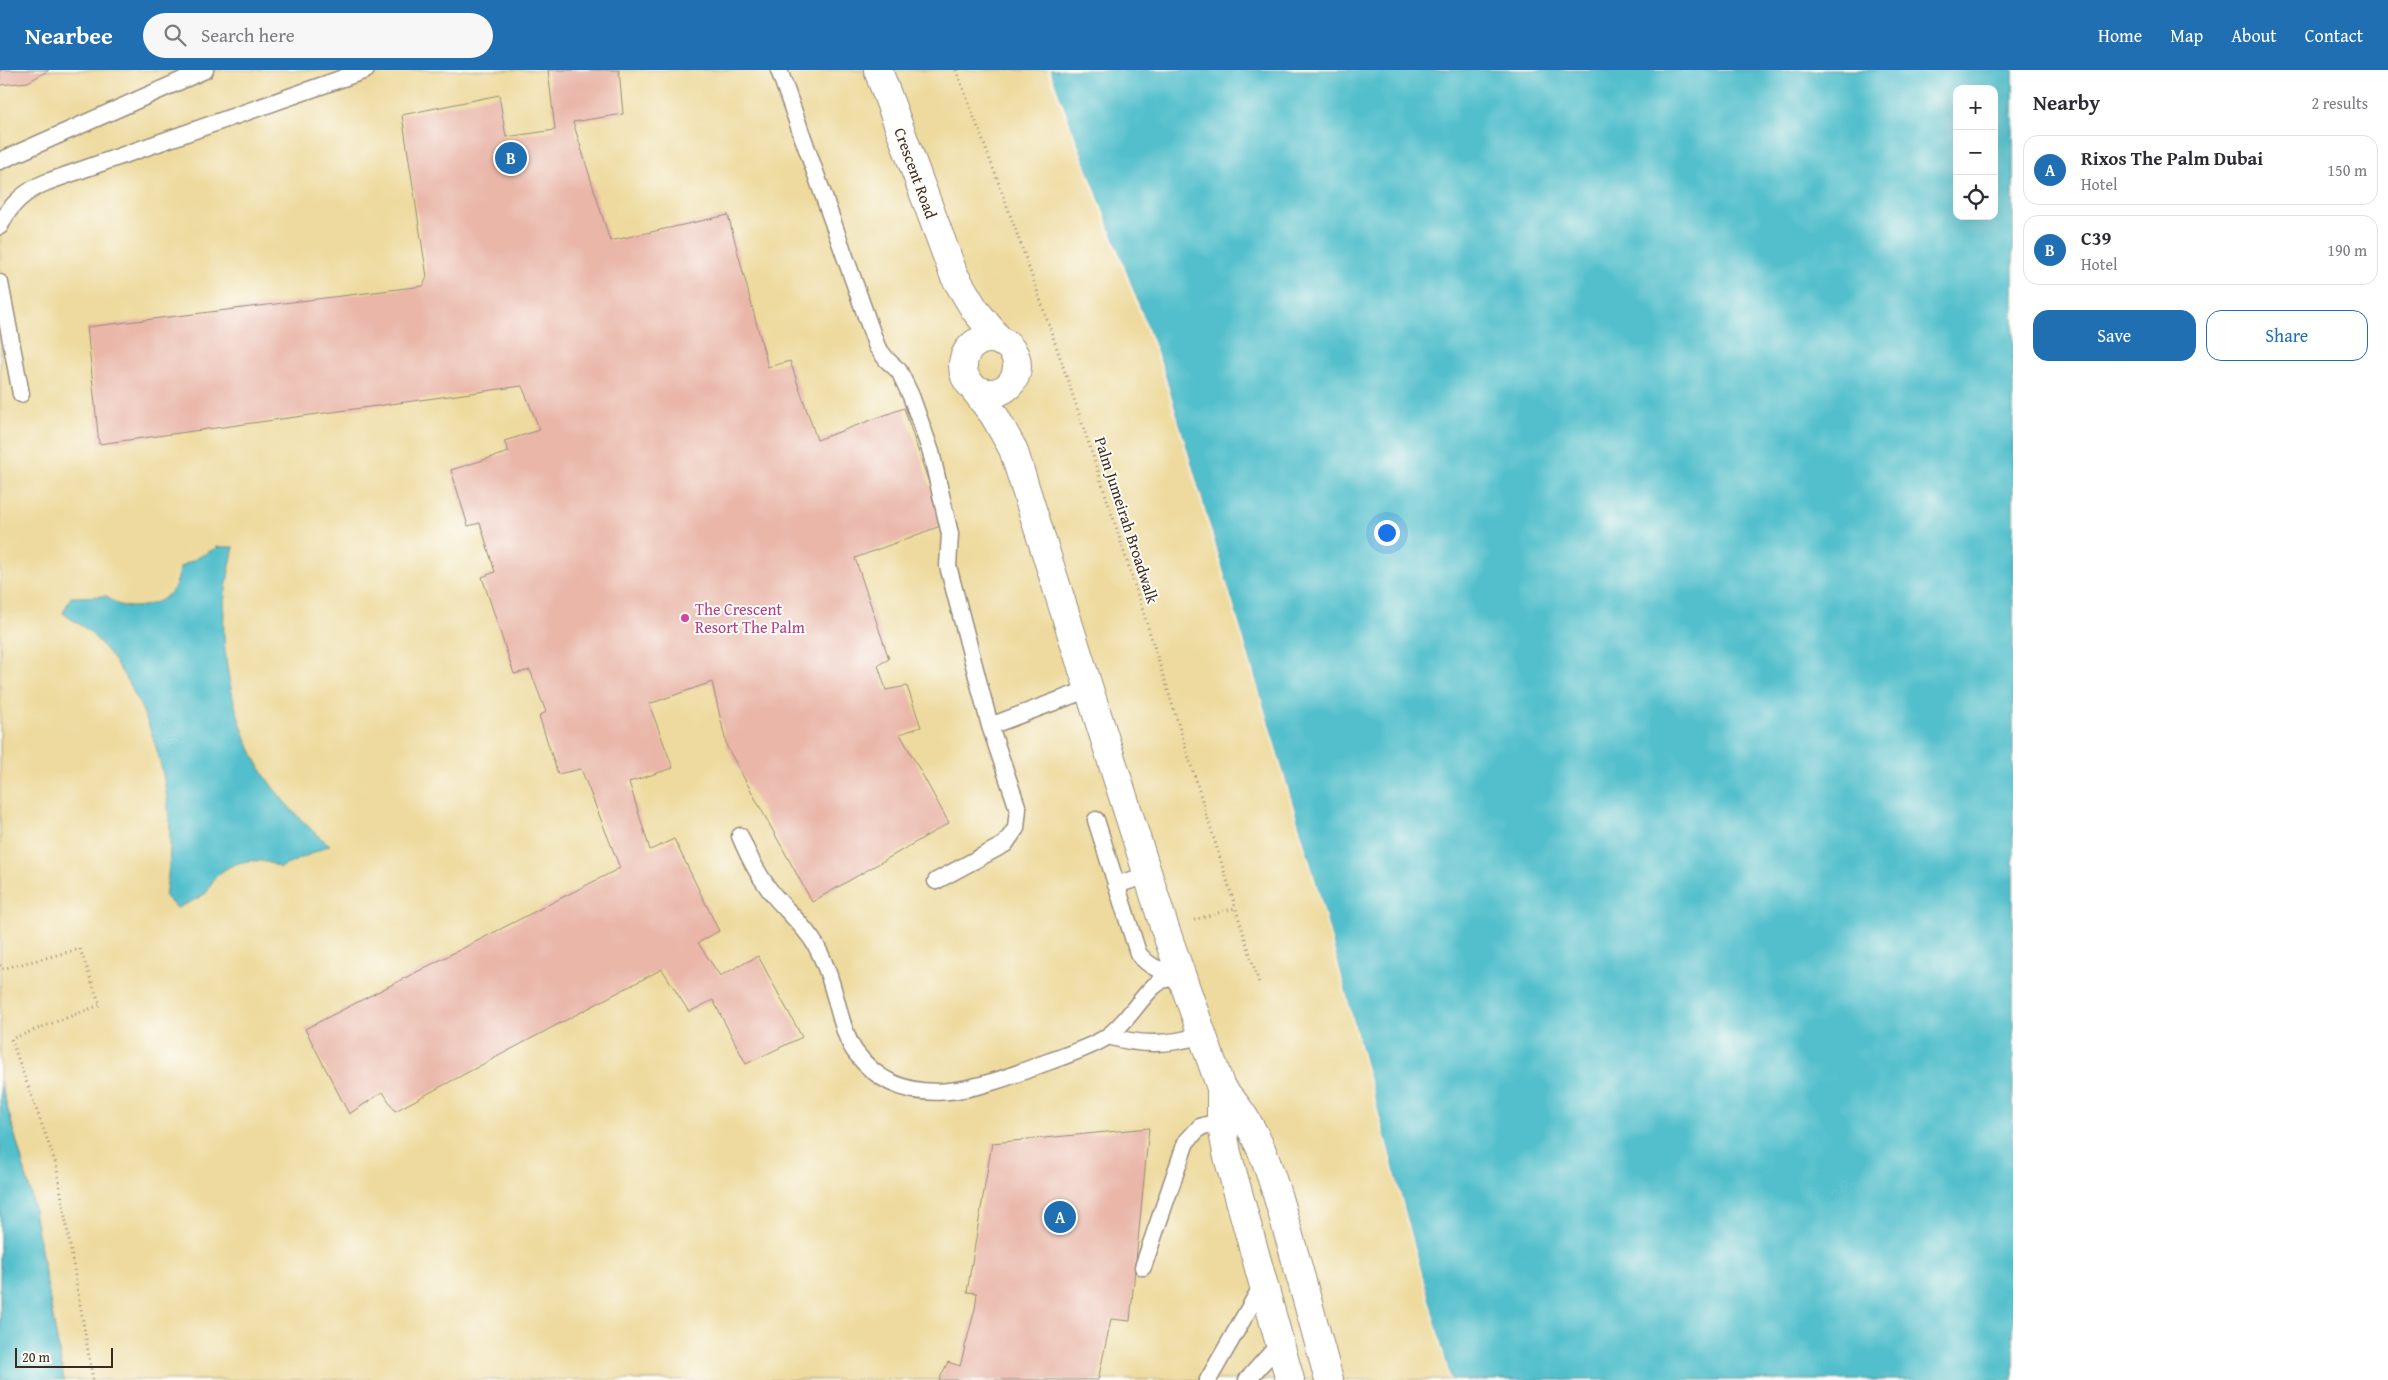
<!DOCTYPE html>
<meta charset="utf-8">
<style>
:root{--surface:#fff;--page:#f7f7f7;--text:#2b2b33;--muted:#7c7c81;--line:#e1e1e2;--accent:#1f6fb2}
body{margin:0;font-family:"Gentium Book Plus",serif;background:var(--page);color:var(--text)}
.controls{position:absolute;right:15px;top:15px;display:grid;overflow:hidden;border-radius:10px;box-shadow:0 5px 20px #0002}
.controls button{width:45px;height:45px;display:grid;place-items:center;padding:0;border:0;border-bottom:1px solid var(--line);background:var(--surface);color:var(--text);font:25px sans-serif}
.scale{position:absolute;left:15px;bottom:12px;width:98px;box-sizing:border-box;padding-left:5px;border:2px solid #3b2a1e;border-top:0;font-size:14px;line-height:18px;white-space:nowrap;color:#3b2a1e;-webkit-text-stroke:4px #fdfcf7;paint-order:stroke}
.you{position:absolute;left:1386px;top:462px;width:18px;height:18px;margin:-12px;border:4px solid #fff;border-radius:50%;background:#1a73e8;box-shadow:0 0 0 8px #1a73e833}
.badge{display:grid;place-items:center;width:32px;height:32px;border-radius:50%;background:var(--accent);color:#fff;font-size:16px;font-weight:700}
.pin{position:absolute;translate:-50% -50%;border:2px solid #fff;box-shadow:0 1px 5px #0006}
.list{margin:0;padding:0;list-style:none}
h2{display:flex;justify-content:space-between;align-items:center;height:65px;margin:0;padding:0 20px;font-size:21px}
h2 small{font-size:16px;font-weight:400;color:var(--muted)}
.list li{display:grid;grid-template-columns:32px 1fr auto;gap:15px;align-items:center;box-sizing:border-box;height:70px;margin:0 10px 10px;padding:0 10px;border:1px solid var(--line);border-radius:15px}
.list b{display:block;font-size:19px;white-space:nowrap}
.list p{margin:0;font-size:16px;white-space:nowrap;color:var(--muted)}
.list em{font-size:16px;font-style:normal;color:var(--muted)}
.actions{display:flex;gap:10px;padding:15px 20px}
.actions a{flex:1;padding:11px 0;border:1px solid var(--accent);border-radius:15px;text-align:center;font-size:18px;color:var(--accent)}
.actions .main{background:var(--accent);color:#fff}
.icon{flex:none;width:28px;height:28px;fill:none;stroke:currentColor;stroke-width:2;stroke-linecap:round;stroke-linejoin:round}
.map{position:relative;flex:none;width:2013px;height:1310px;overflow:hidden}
header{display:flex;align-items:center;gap:30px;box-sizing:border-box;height:70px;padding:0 25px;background:var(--accent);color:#fff}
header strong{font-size:24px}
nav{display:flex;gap:28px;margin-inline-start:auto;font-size:18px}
.search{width:350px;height:45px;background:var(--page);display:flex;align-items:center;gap:12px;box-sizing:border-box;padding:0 18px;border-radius:28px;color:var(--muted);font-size:19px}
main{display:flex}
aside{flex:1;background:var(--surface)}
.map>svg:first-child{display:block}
</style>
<header>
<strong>Nearbee</strong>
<div class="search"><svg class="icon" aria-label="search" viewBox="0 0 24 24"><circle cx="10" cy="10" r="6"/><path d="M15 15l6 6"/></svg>Search here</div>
<nav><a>Home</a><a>Map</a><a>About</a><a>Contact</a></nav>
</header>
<main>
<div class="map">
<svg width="2013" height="1310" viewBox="0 0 2013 1310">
<rect width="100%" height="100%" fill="#fdfcf7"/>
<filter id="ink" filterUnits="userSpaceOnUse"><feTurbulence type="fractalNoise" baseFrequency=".02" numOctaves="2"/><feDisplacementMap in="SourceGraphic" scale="10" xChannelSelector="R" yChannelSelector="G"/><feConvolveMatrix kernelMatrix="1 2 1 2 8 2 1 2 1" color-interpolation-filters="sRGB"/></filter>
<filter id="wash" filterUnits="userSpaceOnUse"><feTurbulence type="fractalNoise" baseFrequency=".0096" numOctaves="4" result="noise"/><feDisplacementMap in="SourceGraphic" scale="20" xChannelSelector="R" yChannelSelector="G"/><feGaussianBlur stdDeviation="1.12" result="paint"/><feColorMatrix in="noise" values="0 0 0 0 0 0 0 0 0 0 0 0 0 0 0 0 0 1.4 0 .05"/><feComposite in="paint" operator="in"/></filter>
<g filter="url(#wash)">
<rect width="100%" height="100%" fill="#f2ecd6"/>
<!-- sand -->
<path fill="#eeda9e" stroke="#94825e" d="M0 0H1050L1163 298 1317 815 1451 1310H64L31 1124 0 1011Z"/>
<!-- water -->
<path fill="#52bfcc" stroke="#467475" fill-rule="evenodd" d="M1050 0H2013V1310H1451L1317 815 1163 298ZM1957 19H1994V146H1957Z
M218 477H234C229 499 225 520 224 541 221 592 237 663 265 706 279 728 308 759 330 775L280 798C260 785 231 790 215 808 211 812 210 820 205 824 196 830 186 834 177 838L165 827C167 811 170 794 170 777 171 700 145 619 91 563 83 556 72 550 63 543L71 527 107 526C111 529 115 534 120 535 135 540 159 535 171 522 177 516 179 505 180 497Z
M0 1011 31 1124 64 1310H0Z"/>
<!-- pier -->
<path fill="#f2ecd6" d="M1047 0H1050L1163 298 1317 815 1451 1310H1449L1315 816 1160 298Z"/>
<g id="blocks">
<!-- building -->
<path fill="#e9b6a8" d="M0 0H49L28 12 0 15Z
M548 0H619L623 44 573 52 610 171 728 145 768 297 790 291 817 370 904 338 943 455 855 488 889 589 878 595 886 620 907 616 921 657 900 664 949 753 812 832 727 677 712 612 649 634 673 698 629 712 650 780 674 769 719 861 698 873 720 906 758 886 802 967 746 994 713 930 689 942 662 899 395 1041 383 1022 349 1044 305 959 620 798 581 699 558 704 539 646 546 642 530 600 514 604 482 507 495 502 480 453 468 456 451 400 509 382 504 371 540 360 522 316 99 374 87 257 423 216 427 207 402 45 499 25 506 67 555 60Z
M1149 1058 1130 1251 1111 1249 1098 1310H939L948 1292 960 1296 975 1239 977 1223 967 1222 992 1073Z"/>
</g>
</g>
<g filter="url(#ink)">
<use href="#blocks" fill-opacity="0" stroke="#968b7a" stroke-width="1"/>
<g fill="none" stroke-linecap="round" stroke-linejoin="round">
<!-- service casing -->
<g stroke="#968b7a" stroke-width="19">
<path id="service" d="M779 0 877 277 887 290 899 301 911 326 931 382 950 464 948 496 990 656 1018 739 1016 758 1005 774 936 811
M0 91 205 0
M0 156C10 134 25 121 47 112L366 0
M0 213 21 324
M990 656 1089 619
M1096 750 1138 883C1149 897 1161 903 1179 901
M740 766C749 788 760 809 776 828 789 843 804 856 815 874 827 895 833 918 839 941 843 955 847 971 856 983 904 1047 981 1018 1042 994 1059 988 1095 976 1108 966 1126 953 1138 931 1154 916L1162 910 1181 906
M1116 815 1148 805
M1108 966C1142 976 1169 975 1203 965
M1143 1197 1186 1072 1200 1057 1221 1051
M1208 1310 1263 1214
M1247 1310 1281 1272"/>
</g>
<!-- secondary casing -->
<g stroke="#968b7a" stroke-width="30">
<path id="secondary" d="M878 0 954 205 975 240 1001 272
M963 296a27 27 0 1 1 54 0a27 27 0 1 1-54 0Z
M971 315 994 345 1013 379 1165 859 1221 1018V1051L1227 1083 1290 1310
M1221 1018C1262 1060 1273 1111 1289 1166 1303 1214 1316 1262 1329 1310"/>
</g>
<!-- path -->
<path stroke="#968b7a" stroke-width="3" stroke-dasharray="1 4" stroke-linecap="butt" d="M956 0C1072 299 1163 607 1259 913
M1194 850 1235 838
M0 895 2 899 80 879 100 935 11 969 56 1094 93 1310"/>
<!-- service -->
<use href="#service" stroke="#fff" stroke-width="16"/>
<!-- secondary -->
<use href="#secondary" stroke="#fff" stroke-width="28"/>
</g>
</g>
<!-- markers -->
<circle fill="#d1479c" stroke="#fdfcf7" stroke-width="2" cx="685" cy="548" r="5"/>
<g text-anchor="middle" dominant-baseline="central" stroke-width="4" stroke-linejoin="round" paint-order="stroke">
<!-- street labels -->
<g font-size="16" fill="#3b2a1e" stroke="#fdfcf7">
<text transform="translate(916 103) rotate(70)">Crescent Road</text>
<text transform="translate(1127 450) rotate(72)">Palm Jumeirah Broadwalk</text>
</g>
<!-- hotel labels -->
<g font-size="16" fill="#b23c85" stroke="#fdfcf7" text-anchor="start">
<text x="695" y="539">The Crescent<tspan x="695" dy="18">Resort The Palm</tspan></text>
</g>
</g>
</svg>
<div class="controls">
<button>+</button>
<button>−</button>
<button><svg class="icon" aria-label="locate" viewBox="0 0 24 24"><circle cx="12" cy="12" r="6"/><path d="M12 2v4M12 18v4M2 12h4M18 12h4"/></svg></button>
</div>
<div class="scale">20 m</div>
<div class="you"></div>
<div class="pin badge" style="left:1060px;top:1147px">A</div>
<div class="pin badge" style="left:511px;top:88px">B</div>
</div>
<aside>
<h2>Nearby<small>2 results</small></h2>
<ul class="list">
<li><span class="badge">A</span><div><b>Rixos The Palm Dubai</b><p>Hotel</p></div><em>150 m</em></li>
<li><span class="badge">B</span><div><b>C39</b><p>Hotel</p></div><em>190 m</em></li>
</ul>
<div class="actions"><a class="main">Save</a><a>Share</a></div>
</aside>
</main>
